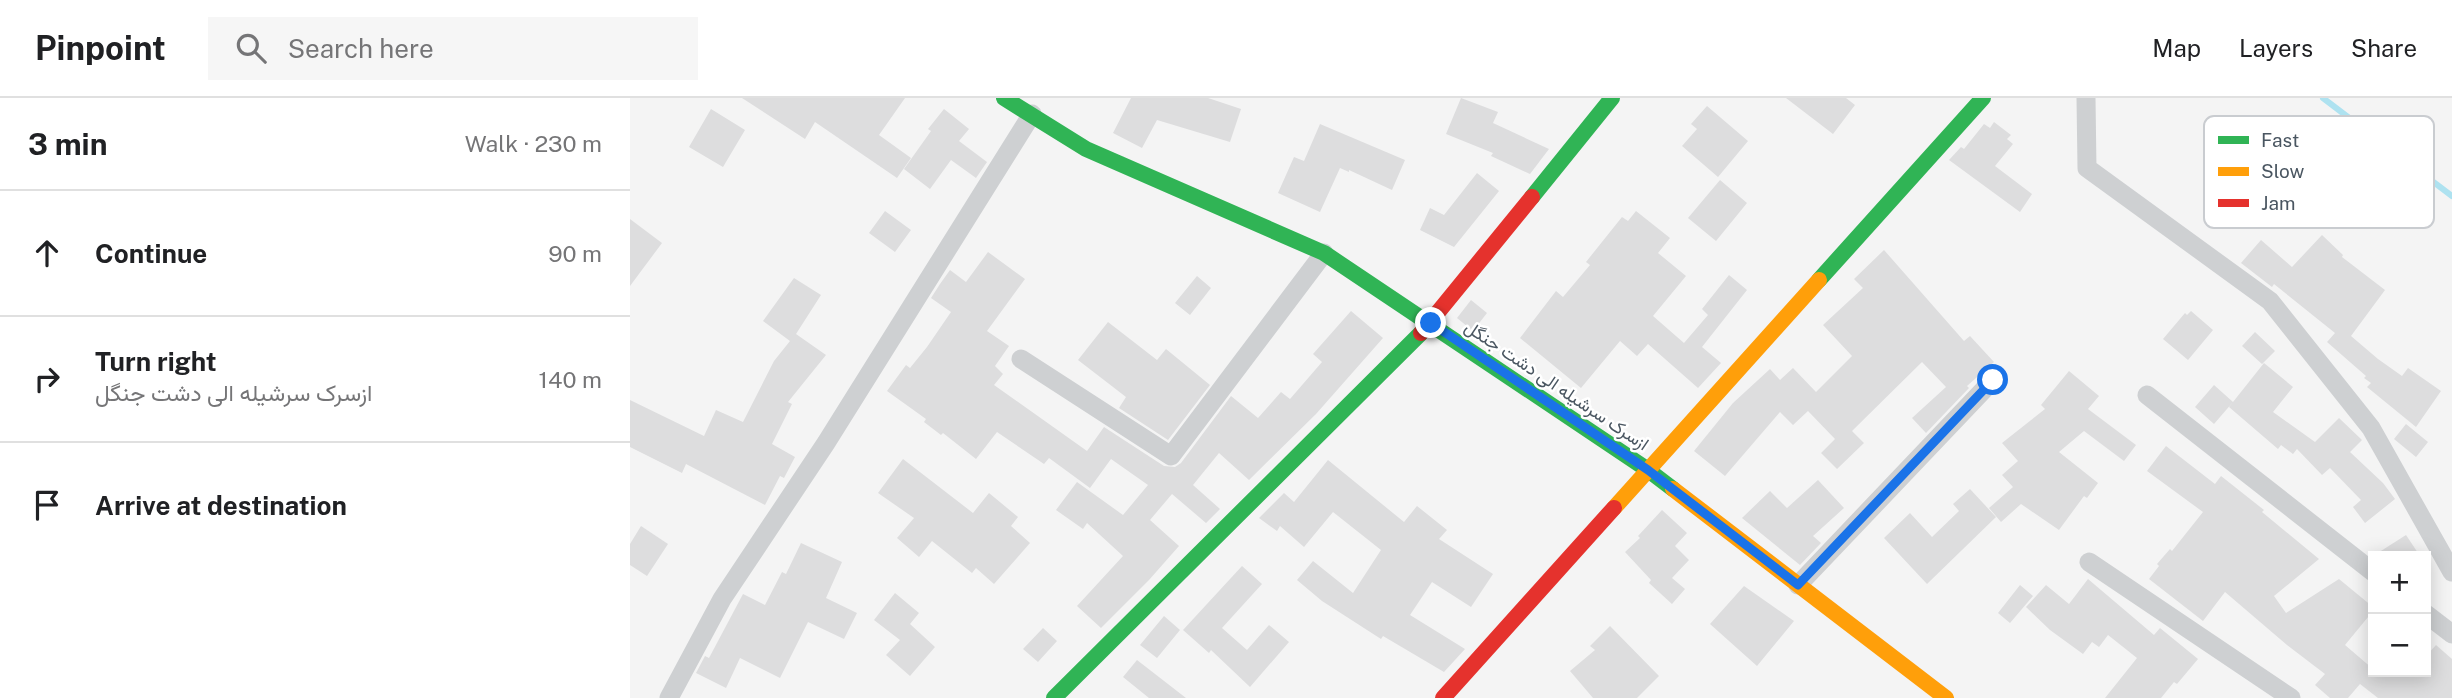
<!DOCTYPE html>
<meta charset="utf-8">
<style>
:root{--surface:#fff;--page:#f6f6f6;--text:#202124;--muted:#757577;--line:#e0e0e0}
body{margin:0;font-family:"Public Sans",Vazirmatn,sans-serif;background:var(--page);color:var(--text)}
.controls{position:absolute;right:21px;bottom:21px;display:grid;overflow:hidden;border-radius:0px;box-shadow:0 4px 18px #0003}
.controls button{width:63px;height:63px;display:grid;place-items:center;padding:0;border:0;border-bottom:2px solid var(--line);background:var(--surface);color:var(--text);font:35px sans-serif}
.stop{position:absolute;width:21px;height:21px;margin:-16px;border:5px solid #1a73e8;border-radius:50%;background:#fff}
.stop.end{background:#1a73e8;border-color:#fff;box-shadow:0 2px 7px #0008}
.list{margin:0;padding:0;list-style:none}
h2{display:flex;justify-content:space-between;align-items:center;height:91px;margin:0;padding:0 28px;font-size:30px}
h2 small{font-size:23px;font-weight:400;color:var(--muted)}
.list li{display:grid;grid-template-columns:46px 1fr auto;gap:21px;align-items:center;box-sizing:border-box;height:126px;padding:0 28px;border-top:2px solid var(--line)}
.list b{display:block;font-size:26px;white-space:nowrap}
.list p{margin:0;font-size:23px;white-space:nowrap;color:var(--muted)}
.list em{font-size:23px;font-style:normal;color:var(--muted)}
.icon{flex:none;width:38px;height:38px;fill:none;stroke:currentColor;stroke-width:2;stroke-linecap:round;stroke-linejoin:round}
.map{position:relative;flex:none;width:1822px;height:600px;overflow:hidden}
header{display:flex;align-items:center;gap:42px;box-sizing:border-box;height:98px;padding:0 35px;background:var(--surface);border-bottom:2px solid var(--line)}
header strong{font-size:33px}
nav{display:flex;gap:38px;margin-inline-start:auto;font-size:24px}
.search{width:490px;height:63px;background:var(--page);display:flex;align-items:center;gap:18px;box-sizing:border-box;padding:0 24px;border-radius:0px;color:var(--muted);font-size:26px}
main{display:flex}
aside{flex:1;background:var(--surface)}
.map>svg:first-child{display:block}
</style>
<header>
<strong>Pinpoint</strong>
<div class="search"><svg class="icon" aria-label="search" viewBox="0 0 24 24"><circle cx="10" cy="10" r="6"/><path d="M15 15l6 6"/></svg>Search here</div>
<nav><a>Map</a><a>Layers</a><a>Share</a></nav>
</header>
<main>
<aside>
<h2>3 min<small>Walk · 230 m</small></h2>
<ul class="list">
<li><svg class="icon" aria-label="ahead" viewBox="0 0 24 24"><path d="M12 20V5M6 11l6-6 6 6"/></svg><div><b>Continue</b></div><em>90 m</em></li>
<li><svg class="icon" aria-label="right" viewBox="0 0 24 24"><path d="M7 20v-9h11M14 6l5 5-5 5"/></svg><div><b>Turn right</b><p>ازسرک سرشیله الی دشت جنگل</p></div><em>140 m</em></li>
<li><svg class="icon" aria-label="arrive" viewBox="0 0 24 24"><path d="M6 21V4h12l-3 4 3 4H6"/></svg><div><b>Arrive at destination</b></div></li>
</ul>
</aside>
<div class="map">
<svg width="1822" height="600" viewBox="0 0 1822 600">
<rect width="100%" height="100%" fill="#f4f4f4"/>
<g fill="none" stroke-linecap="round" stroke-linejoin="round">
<!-- stream -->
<path stroke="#aee2f0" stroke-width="6" d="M1693 0 1822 98"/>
</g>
<!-- building -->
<path fill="#ddddde" d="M112 0H275L249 37 281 60 267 80 185 24 175 41Z
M501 0H578L611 11 600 44 527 22 512 50 483 35Z
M831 0 868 14 863 25 919 51 900 76 861 58 863 55 816 36Z
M1156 0H1216L1225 7 1203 36Z
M1077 8 1118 43 1088 79 1052 48 1067 31 1061 26Z
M81 11 115 32 93 69 59 49Z
M314 11 339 31 329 43 357 64 346 80 321 62 300 91 274 71 301 33 298 31Z
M1364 24 1381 37 1377 41 1383 46 1365 68 1402 96 1390 114 1319 62 1331 49 1334 51 1354 26 1360 30Z
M690 26 775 62 762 92 719 72V74L710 70 690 114 648 95 664 59 674 63Z
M847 75 869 93 824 149 790 132 800 110 814 117Z
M1090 82 1117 105 1086 143 1058 120Z
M255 113 281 132 265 154 239 135Z
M1006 113 1040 140 1028 155 1056 178 1023 218 1054 245 1078 217 1072 211 1099 177 1117 192 1072 249 1091 265 1068 290 1018 246 1007 258 990 243 951 290 890 240 926 193 933 199 960 167 956 164 992 119 998 123Z
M0 121 32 145 0 188Z
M1692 137 1713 157 1712 159 1755 192 1721 238 1748 261 1772 278 1778 270 1811 293 1786 329 1737 289 1741 285 1734 280 1736 278 1697 244 1705 235 1644 186 1642 189 1611 165 1631 142 1662 169Z
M1254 152 1334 243 1340 238 1364 264 1337 288 1339 290 1296 335 1282 320 1316 289 1292 264 1222 333 1234 345 1207 371 1191 355 1205 341 1178 313 1163 327 1150 314 1095 378 1064 353 1103 305 1140 271 1150 282 1163 270 1186 294 1222 258 1193 227 1233 190 1224 181Z
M358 154 395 181 357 233 379 248 365 268 373 276 364 287 457 353 474 329 534 368 545 369 551 365 601 298 628 320 651 294 660 301 692 264 683 256 721 213 753 240 686 316 619 382 589 355 563 387 590 411 576 425 542 396 520 422 549 448 519 482 471 530 447 508 493 458 457 425 453 431 426 412 447 384 493 417 518 387 481 361 460 390 419 360 414 366 367 334 346 361 313 335 311 337 294 324 296 321 257 293 276 267 280 270 297 249 321 214 301 200 310 186 320 172 336 184Z
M567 178 581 190 560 217 545 205Z
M164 180 191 197 166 236 196 257 158 304 162 306 142 346 165 359 154 380 150 378 135 407 56 366 52 375 0 349V302L74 338 86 312 113 324 144 263 160 243 133 223Z
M841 202 857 215 843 233 827 220Z
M1561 213 1583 232 1558 262 1533 241 1555 215 1557 217Z
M478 224 527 262 536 251 580 287 538 342 489 310 496 299 448 262Z
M1625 234 1645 253 1632 266 1612 248Z
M1634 265 1663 289 1643 314 1685 344 1709 320 1732 342 1720 354 1753 385 1765 401 1735 425 1723 409 1731 402 1700 370 1692 377 1667 351 1663 356 1651 347 1648 351 1599 309Z
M1439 273 1469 298 1458 311 1506 347 1494 363 1454 333 1429 354 1468 385 1457 400 1454 398 1429 432 1391 406 1371 424 1359 410 1383 389 1372 377 1388 363 1372 345 1415 311 1411 307Z
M1584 287 1603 304 1584 326 1565 309Z
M1776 326 1798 344 1786 359 1764 341Z
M1536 348 1585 386 1591 378 1634 412 1632 414 1689 461 1644 498 1656 515 1709 481 1743 509V513L1715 547 1743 571V574H1796V558L1806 547 1822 561V600H1748L1730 586 1718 600H1700L1685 587 1695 576 1657 547 1595 494 1573 523 1519 481 1529 468 1527 466 1540 451 1542 453 1573 414 1517 373Z
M273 361 343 415 359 395 388 419 381 428 400 445 364 486 346 470 342 475 302 443 289 459 267 440 284 420 248 395Z
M698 362 774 424 787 408 817 432 809 441 863 476 841 509 802 484 780 517 835 551 814 574 753 538 751 541 692 503 667 482 683 463 723 495 751 452 703 414 674 449 650 428 647 433 629 420 654 395 664 404Z
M1188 382 1214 410 1183 438 1191 445 1170 467 1112 420 1140 393 1157 410Z
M1340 391 1366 419 1297 486 1254 440 1280 415 1302 439 1329 413 1323 406Z
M1032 412 1057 435 1045 448 1059 462 1042 480 1055 491 1042 506 1019 485 1021 482 995 454 1010 440 1008 438Z
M11 428 38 446 17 478 0 467V446Z
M1776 437 1790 458H1743Z
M171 445 212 464 196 500 227 515 214 541 178 524 150 580 110 560 96 590 66 575 75 558 79 560 113 496 135 507 152 474 156 476Z
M612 468 632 486 592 530 617 552 639 527 659 544 620 589 581 552 579 555 553 532Z
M1458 481 1524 537 1530 530 1568 561 1547 586 1544 584 1531 600H1475L1507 560 1478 537 1469 549 1462 544 1453 556 1420 532 1396 509 1416 487 1439 506Z
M1390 487 1403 498 1380 525 1368 515Z
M1114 488 1164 523 1127 568 1080 526Z
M265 495 289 515 280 526 305 549 280 578 256 557 270 542 244 522Z
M534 518 550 532 527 560 510 547Z
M980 528 1029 578 1007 600H963L940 573 965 552 960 548Z
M413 530 427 543 408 564 393 551Z
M507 562 556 600H519L493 579Z"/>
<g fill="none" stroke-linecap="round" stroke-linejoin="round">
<!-- street -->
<path stroke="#ced0d2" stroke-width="19" d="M1456 0 1457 70 1640 203 1741 330 1822 474
M391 261 541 358 694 155
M1517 297 1743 474
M1459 464 1661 600
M1168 487 1363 282
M1796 516 1822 536
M39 600 92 501 196 345 402 16"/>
<!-- fast -->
<path stroke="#30b455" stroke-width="16" d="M374 0 456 51 694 155 1018 372 1043 391
M902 99 982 0
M1189 182 1353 0
M424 600 791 235"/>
<!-- slow -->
<path stroke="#ff9f0a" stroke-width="16" d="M1043 391 1316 600
M984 410 1189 182"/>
<!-- jam -->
<path stroke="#e5322d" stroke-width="16" d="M791 235 902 99
M813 600 984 410"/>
</g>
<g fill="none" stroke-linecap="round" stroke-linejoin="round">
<!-- route -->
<path stroke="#1a73e8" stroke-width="9" d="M801 225 1018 372 1168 487 1363 282"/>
</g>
<g text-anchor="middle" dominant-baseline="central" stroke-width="5" stroke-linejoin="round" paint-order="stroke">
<!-- street labels -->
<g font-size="18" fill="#4a5661" stroke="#fff">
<text transform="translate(927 287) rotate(34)">ازسرک سرشیله الی دشت جنگل</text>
</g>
</g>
<!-- legend -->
<rect x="1574" y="18" width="230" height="112" rx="10" fill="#fff" stroke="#c9ccd0" stroke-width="2"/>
<rect x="1588" y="38" width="31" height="8" fill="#30b455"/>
<rect x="1588" y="69" width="31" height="9" fill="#ff9f0a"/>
<rect x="1588" y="101" width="31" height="8" fill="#e5322d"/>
<g font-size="19" fill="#4a5661">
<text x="1631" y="49">Fast</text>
<text x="1631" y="80">Slow</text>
<text x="1631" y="112">Jam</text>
</g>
</svg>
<div class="controls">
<button>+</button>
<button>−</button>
</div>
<div class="stop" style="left:1363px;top:282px"></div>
<div class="stop end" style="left:801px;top:225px"></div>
</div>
</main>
